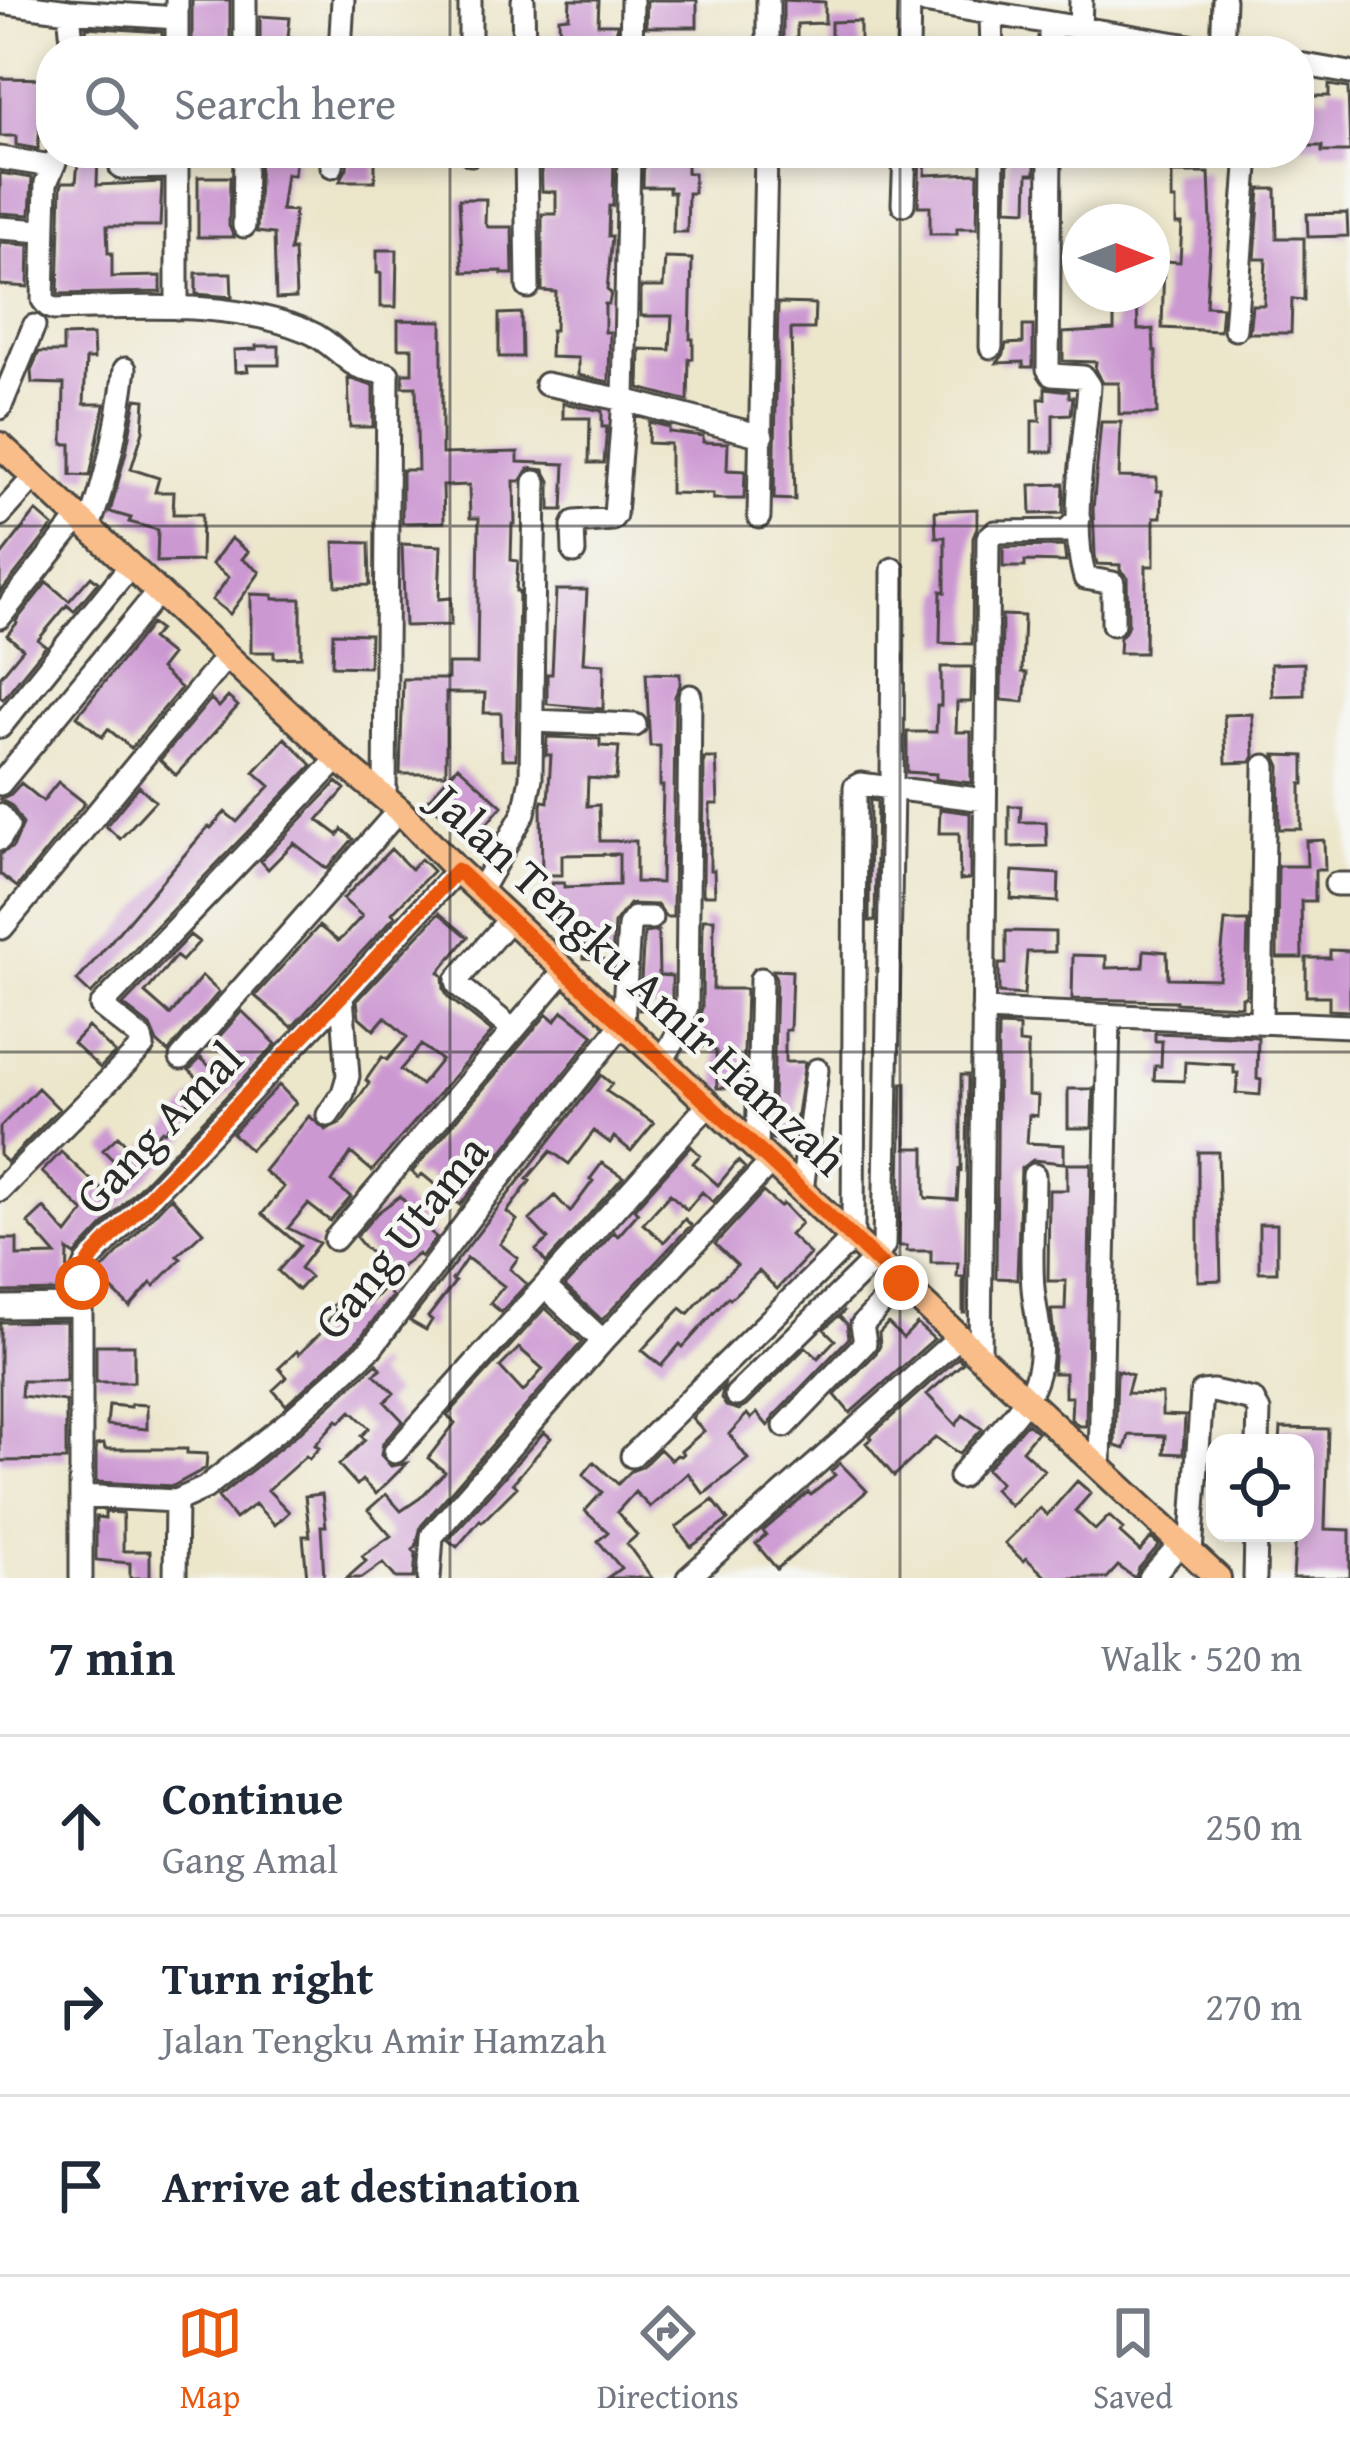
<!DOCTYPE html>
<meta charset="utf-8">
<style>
:root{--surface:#fff;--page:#f2f2f3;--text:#1f2937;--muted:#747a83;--line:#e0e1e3;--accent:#ea580c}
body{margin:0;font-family:"Gentium Book Plus",serif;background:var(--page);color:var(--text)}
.controls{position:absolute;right:36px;bottom:36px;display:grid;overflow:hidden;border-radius:24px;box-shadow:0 6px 18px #0003}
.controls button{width:108px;height:108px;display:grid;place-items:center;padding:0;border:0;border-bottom:3px solid var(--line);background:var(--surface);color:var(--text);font:60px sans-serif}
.compass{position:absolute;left:1062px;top:204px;width:108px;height:108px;border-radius:50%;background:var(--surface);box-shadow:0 6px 18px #0003;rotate:90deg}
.stop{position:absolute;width:36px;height:36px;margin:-27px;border:9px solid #ea580c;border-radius:50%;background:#fff}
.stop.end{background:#ea580c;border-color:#fff;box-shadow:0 3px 12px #0008}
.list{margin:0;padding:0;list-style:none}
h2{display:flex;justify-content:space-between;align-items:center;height:156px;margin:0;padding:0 48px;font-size:51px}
h2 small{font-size:39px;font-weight:400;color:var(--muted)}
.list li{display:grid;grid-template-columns:78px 1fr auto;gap:36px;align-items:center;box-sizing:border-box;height:180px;padding:0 48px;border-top:3px solid var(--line)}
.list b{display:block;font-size:45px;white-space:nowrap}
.list p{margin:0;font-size:39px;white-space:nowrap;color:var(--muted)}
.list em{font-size:39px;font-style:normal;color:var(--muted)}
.icon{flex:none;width:66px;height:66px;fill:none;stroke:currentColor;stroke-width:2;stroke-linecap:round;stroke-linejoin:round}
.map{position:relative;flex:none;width:1350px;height:1578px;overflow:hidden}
.search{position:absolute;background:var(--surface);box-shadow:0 6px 18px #0003;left:36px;right:36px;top:36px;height:132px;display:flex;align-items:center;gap:30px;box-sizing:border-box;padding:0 42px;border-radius:48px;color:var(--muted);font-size:45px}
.sheet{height:696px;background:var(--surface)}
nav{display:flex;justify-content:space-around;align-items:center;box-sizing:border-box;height:168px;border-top:3px solid var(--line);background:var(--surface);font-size:33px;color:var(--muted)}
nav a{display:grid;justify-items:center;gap:6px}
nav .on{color:var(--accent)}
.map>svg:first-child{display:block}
</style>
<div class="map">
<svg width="1350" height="1578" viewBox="0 0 1350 1578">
<rect width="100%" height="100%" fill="#f6f6f2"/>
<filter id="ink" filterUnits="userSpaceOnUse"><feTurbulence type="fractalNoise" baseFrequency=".00833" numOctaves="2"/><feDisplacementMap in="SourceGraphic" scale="24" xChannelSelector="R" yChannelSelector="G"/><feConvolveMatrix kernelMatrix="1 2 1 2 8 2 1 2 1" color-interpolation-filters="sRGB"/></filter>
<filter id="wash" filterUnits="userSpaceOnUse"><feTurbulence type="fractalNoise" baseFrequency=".004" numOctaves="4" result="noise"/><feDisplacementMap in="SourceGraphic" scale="48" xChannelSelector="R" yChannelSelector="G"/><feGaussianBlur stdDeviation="2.7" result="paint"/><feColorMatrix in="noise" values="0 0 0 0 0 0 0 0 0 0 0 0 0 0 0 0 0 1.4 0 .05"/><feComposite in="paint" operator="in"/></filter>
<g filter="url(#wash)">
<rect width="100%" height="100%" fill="#ece6cb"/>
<g id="blocks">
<!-- building -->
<path fill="#cc98d2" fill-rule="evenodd" d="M192 0H230V51H192Z
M570 0H599L598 24H617L616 46 577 47V50H560L559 18 569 17Z
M647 0H697V27H646Z
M783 0 825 2V23L797 24V51H783Z
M260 16 290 18 288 37 293 38 291 51H260Z
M860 21V51H831V22Z
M86 27 162 32V51L88 49Z
M0 78 51 79V127H40L38 149 16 145V136H0Z
M1329 85 1348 88 1350 152H1322V146H1299V101H1310V96H1329Z
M79 153H98L97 185 162 182 160 226H107L108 253H112V277L161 276V292L58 294 61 186 63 182H76Z
M260 153H286V156L296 157 294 175 286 174 281 210 295 211 290 251 294 250 296 298 276 299 274 234 257 232Z
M348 153H375V181H340L347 168Z
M541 153H614L613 206H609L608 236H612L607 290 611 293 609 304H605V332H610L609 382 578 375V358L550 357 551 330H555L556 292 542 291V214H556V192L542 191Z
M644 153H687V173H694V193H688L687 232H673L674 192H669V187H643Z
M920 153H926L925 175 978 173 977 228H957V234H930V206H918Z
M1008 153H1035V174H1028L1027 210 1007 209Z
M0 173 32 178 30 215 0 213Z
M1172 173H1209L1211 224 1206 306 1222 307 1220 331 1162 328 1164 261 1180 262 1182 224H1176V200H1172Z
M198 177H230L229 226 234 237H198Z
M1260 189H1276L1277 238H1304V300L1292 299 1291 333H1249L1252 305H1264L1266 259H1255Z
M459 199H486L485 223 488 227H512L513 274H502V271L463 272Z
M1347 213 1348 236 1308 237 1307 214Z
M0 243 29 245 28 287 0 285Z
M377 250H397L396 307H381V273H377Z
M665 258 692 259 690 339H693V359H689L688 401 639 388 640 349 670 350 672 316H641V287H663Z
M196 273H231L232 297 196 294Z
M1114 301H1137L1138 330 1153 329 1154 351H1156L1157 414H1119V383H1103L1095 369 1096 362 1063 361V333L1114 330Z
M778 303 815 304 814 329H791L795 500 774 499Z
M521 313 522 357H499V314Z
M398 320 442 321V454L518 452V462L565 464 563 510H550V481L544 470 529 468 520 481H514L515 524H512L511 560 518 561 516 591H519L516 759H502L501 713H484L485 693H446V774H400L403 679H448V664H477L479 518H470L469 485 443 486 444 522 402 523V470H418L416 387H403V373H412V348H398Z
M1023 326H1033V367H1023V362L997 363 1004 354 1006 344 1023 343Z
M93 335 94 359H86L84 404H105L104 407 90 476 71 475V444H63L64 384 32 383 31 371 39 352H63V336Z
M256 346H279V365H247L248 371 235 372 234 350 256 349Z
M348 378 373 386V427H350Z
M1045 388 1069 391V397H1073L1071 414 1053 415V452H1032V421H1040L1039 399H1045Z
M136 399 145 400 143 431 131 469 159 478 155 492H174L173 514H202L201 561 157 562 158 530 129 522 131 518 110 512 126 452Z
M563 403 602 411V427H607L604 463H589L590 418H563Z
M649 422 669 427V432L703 436V442L728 443 727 470 745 471 744 499H713V494L670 493V444L648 443Z
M1101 422H1121L1119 477 1157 478V491H1162L1161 517H1154V566H1146L1145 653H1119L1120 637 1125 632 1128 624 1127 577 1120 570V565L1097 564 1095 555 1093 509Z
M1064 484 1063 513 1031 514 1030 485Z
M977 509V527L973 538 972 644 940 643 941 591 945 592V537H936L935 511Z
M36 511 53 526 0 593V557Z
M231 538 248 552 242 559 260 572 230 614 212 600 229 577 212 564Z
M334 542 369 543 370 585 336 586Z
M402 544 441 546 439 599 451 598V625L405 626Z
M1064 546 1066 562 1025 561V567H1003V547Z
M91 576 98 582 74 611 67 605 38 640 46 646 3 699 0 697V677L23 649 7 635 17 623 16 621 47 582 69 601Z
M556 590H587L583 663 604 664 603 709 547 704V674H552Z
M251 594 273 595V599H301V657L274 658V652H251Z
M1002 615 1024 616 1022 672 1027 673 1024 702 1001 700Z
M151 624 159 630 151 639 171 655 160 669 181 688 131 748 108 729 102 737 77 716Z
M333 633 370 634 369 667 332 666Z
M1304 663V695L1272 696 1271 664Z
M941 667H972L971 702H957L956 732H971V783L936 779V774L907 772V732H936L937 706H941Z
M646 673 680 674V685L675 696 673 917H666L657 905 629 904 614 924 612 960 584 958V945H569V918H552V883H564V887L619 885V854L562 855V875H542L541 806 542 801 548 802 551 755H546L547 737 600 739V746L619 747 616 780 588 778 587 806 599 805 600 841H636V882L661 883 663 786H660V746H650Z
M228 697 238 706 176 775 160 760 211 699 219 707Z
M1252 714 1254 756 1251 762 1226 763 1224 715Z
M285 738 312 765 91 994 77 981 209 826 211 828 225 812 237 822 270 786 254 772Z
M1275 755 1304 756V784H1301V829H1279L1280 766Z
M704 758H716L718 804H710V870H714L715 895H703Z
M458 766 502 806 472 841 427 801Z
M58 782 85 803 17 887 0 874V854L13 847 23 824 12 806 0 799 11 794 21 783 43 801Z
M337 782 345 789 318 820 338 835 342 829 353 839 327 869 294 843 268 869 261 861Z
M139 786 155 801 120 839 106 826Z
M870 800 877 801 875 921H869Z
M1009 806H1021L1020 822H1046L1047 846 1009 847Z
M940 809 970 813V879L960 880 959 833H939Z
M1324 840 1325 870H1315V901H1301L1302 958H1277L1278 866H1307L1306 841Z
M391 849 411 869 421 859 433 871 392 913 395 916 292 1027 255 996 319 926 338 941 343 937 362 916 343 899Z
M1013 871 1059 874 1058 902 1011 899Z
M439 913 468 937 439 972 443 976 444 989 448 997 492 1032 372 1171 351 1153 332 1182 351 1197 330 1221 308 1204 288 1228 319 1243 300 1268 310 1277 298 1290 278 1271 300 1246 262 1214 284 1187 264 1171 309 1116 326 1130 340 1124 369 1083 366 1080 382 1057 387 1060 407 1037 385 1017 374 1030 359 1017 357 1001ZM421 1045 441 1060 421 1085 400 1070Z
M703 919H714L713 989H746L743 1088H717L716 1051 691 1041 702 1008Z
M1225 921H1248L1246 997H1242V1006L1176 1003V1001L1072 999 1073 955 1106 956V968L1143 967 1144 950 1167 952 1168 978 1219 979Z
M658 931 659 975 672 976V1004L667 1019 663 1017 668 1008 639 1010 644 933Z
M1006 931 1055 932V952H1027L1024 995 999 993V964H1006Z
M190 935 199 942 182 961 176 956 145 993 170 1015 202 976 219 992 168 1052 157 1042 150 1026 123 1005Z
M1330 950 1350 951V1011L1329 1010V996H1306V958H1330Z
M773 970 792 971 790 1030H785V1062H805L793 1140 772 1139 776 979Z
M242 1011 276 1044 75 1255 68 1250 67 1291 0 1292V1239H17V1256L56 1255 28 1223 44 1208 67 1234 84 1212 42 1172 61 1152 105 1193 125 1172 103 1150 118 1136 137 1155 162 1130 164 1132 204 1084 189 1070 201 1058 213 1070 232 1051 218 1038Z
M563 1011 594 1035 460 1205 422 1174 418 1178 412 1172 547 1014 555 1021Z
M998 1026 1019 1027V1043L1028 1044V1095L1038 1096 1037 1116 1029 1115 1027 1143 1064 1145V1163L1033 1160 1021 1168 1017 1279 996 1278Z
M88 1027 115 1053 100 1068 73 1043Z
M1155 1033 1258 1037 1257 1079 1261 1080 1260 1095 1236 1093 1238 1073H1234V1065L1185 1062 1184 1081 1154 1080 1155 1066H1161L1162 1041H1155Z
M601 1075 612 1084 606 1091 654 1123 631 1151 614 1137 610 1143 594 1131 569 1164 551 1151 527 1179 530 1181 507 1212 517 1220 500 1244 518 1258 510 1269 527 1284 501 1312 490 1303 504 1286 467 1258 452 1280 455 1282 428 1317 432 1320 426 1330 410 1321Z
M961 1075H968L965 1313H963V1277H957L958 1263H931V1251H907V1246H899L902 1083H906V1148H925V1195L926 1198 957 1200 959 1169 961 1170Z
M279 1085 296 1103 250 1150 232 1133Z
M38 1088 59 1109 7 1162 0 1155V1127Z
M1068 1089H1093L1092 1128H1068Z
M691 1146 700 1155 693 1163 718 1185 738 1161 745 1168 713 1202 702 1192 687 1210 670 1194 643 1224 664 1242 685 1219 691 1225 602 1320 565 1286 614 1232 618 1236 638 1213 634 1209Z
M1198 1152H1218L1221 1280 1198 1281Z
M602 1163 623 1177 546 1263 536 1250 548 1239 530 1220 555 1196 570 1212 593 1181 590 1179Z
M1067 1164H1091L1086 1426H1079L1071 1419 1072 1397H1065V1373H1053L1055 1344 1051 1310H1065L1066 1281H1048L1049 1190H1067Z
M763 1192 780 1207 783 1204 801 1223 790 1235 810 1254 777 1289 759 1271 730 1299 728 1297 683 1347 680 1344 661 1366 642 1350 681 1308 688 1314 711 1288 737 1265 715 1244Z
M400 1196 436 1238 421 1257 418 1254 395 1272 365 1248 356 1237 377 1213Z
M171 1197 203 1232 177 1256 181 1259 154 1286 151 1283 130 1307 99 1277 101 1275 99 1273Z
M1259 1224H1277V1272H1259Z
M385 1287 392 1296 360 1338 286 1405 273 1390 287 1377 279 1368 297 1351 299 1354 323 1330 321 1328 336 1312 331 1307 345 1294 361 1312Z
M545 1308 582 1342 421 1526 416 1547 413 1550 416 1553 414 1578H396L383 1563 362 1578H347L366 1561 362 1556 391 1536 368 1510 386 1494 401 1511 420 1498 445 1472 428 1458 455 1423 447 1416ZM519 1348 543 1369 523 1392 500 1367Z
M845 1310 839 1316 847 1324 849 1338 774 1416 770 1424 768 1426 757 1413 751 1419 747 1414 729 1434 748 1459 704 1494 688 1473 650 1507 635 1492 617 1512 637 1535 627 1544 652 1578H607L621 1568 598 1541 608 1532 585 1511 602 1492 583 1475 594 1462 618 1484 631 1471 642 1467 660 1449 671 1460 677 1455 680 1456 683 1454 681 1451 704 1431 692 1418 724 1386 721 1398 726 1406 739 1410 746 1406 806 1347 818 1358 835 1340 824 1329Z
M66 1321V1381H22L21 1396 66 1401V1460L0 1461V1322Z
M888 1323 903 1338 917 1324 934 1339 850 1413 835 1395 876 1353 880 1346 879 1333Z
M96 1345H134V1382H96Z
M958 1358 963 1363 927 1394 956 1425 963 1415 982 1429 959 1454 936 1437 894 1476 866 1443 872 1438 870 1436Z
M377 1363 381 1369 374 1374 394 1393 385 1402 403 1421 383 1443 381 1455 391 1466 407 1463 376 1494 362 1480 357 1485 339 1465 365 1440 361 1436 369 1428 351 1411 340 1422 337 1420 315 1445 319 1448 309 1459 306 1456 268 1490 289 1512 275 1525 255 1504 235 1519 218 1497 301 1431Z
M1117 1370 1132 1375 1127 1393 1162 1394V1415L1185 1416 1183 1454 1164 1453 1165 1436 1129 1435 1125 1449 1115 1446Z
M131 1404 147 1405V1429L107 1425 109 1405 131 1407Z
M1027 1423 1037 1432 1022 1450 1044 1470 1010 1506 994 1489 1000 1483 986 1469Z
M1281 1428 1328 1429 1325 1529 1350 1530V1578H1293L1296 1533H1305V1504L1313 1505V1465H1305V1443H1280Z
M544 1432 551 1438 513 1483 517 1487 482 1522 480 1520 457 1547 448 1540Z
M104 1444 105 1449H187V1453L207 1454 206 1468 173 1486 96 1482V1445Z
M840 1463 867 1491 777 1569 756 1544 766 1535 763 1531 808 1492 811 1495 835 1475 831 1471Z
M1077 1481 1091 1493 1075 1511 1095 1530 1109 1516 1123 1529 1120 1533 1140 1551 1151 1538 1159 1545 1139 1568 1135 1578 1118 1566 1107 1578H1047L1026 1558 1023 1561 1005 1543 1040 1508 1047 1515Z
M322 1494 326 1526H321L324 1578H307L303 1536H310L305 1496Z
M713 1500 728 1520 691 1547 676 1527Z
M105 1512 123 1513V1551H150V1578H130V1563L96 1560V1517L105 1518Z"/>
</g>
</g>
<g filter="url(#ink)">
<use href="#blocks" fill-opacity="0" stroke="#484743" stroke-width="3"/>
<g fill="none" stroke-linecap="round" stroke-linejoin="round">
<!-- minor casing -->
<g stroke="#484743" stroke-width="27">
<path id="minor" d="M177 0V51
M470 0V51
M523 0 524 51
M911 0 1220 51
M0 2 69 11 177 18
M69 11 73 51
M991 14 992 51
M1050 23V51
M1080 29 1081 0
M245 51V0
M340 51 343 0
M631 51 632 0
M768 51V0
M908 51 909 0
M1222 51 1224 0
M1299 64 1350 73
M59 153 46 183 43 300 48 306 55 309C138 308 228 299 307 331 325 338 337 352 352 363 362 370 376 371 388 374L385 797
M177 153V308
M471 153V154
M526 153 528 287
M1050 153 1048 369 1052 375 1083 377 1089 386C1085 442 1069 525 1085 578L1113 583V624
M0 158 52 166
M332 166 333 153
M121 168 177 167
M903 204 905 153
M244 226 245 153
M0 228 43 231
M1235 329 1248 153
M991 347 993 153
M546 384 624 400 762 436
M0 408 34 326
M0 515 34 477
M759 517 766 153
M89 527C108 476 118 424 125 369
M574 552 573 526 575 522 612 519 615 515 624 400 629 153
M0 617 79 518
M532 721 635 725
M0 727 130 566
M0 784 158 592
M0 815 8 826 0 839
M1336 884H1350
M480 891 524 813 531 778 535 482
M510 919 457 980 458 985 513 1030
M2 928 227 656
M983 1010 1350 1026
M1261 1022 1265 766
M181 1058 399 810
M662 1061 677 1035 687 1007 690 696
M328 1115 343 1093 348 1076 342 996
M757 1149 761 979
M0 1190 143 1046 141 1038 101 1006 338 759
M802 1191 817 1070
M335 1239 565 970
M545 1287 603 1341
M0 1307 81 1306
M980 1356 988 538 995 532 1066 531 1079 519
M736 1395 875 1259 884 1245 892 788 893 569
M785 1426 865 1343 862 1325 901 1283
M395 1452 709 1104
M632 1456 853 1238 855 787 860 784 985 800
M1100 1468 1109 1016
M960 1477C980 1449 1025 1412 1035 1381 1047 1347 1036 1321 1033 1288 1030 1251 1034 1212 1034 1175
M81 1496 176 1501 205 1488 292 1419 371 1348 496 1183 623 1023 629 926 635 918H651
M1191 1553 1202 1392 1213 1391 1253 1400 1259 1411 1258 1443
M81 1578V1306L83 1272 87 1263 342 996 457 870
M175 1578 176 1501
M429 1578 432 1536 603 1341 771 1162
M688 1578 959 1337
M1150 1578 1181 1543
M1255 1578 1256 1533"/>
</g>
<!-- major casing -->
<g stroke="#484743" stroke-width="30">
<path id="major" d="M0 445 338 759 399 810 457 870 1218 1578"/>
</g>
<!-- minor -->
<use href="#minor" stroke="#fff" stroke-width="21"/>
<!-- major -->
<use href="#major" stroke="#f9bd89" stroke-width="24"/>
</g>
</g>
<g fill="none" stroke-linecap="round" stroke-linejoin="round" filter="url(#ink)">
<!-- route -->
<path stroke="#ea580c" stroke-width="15" d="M82 1283 83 1272 94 1255 341 996 457 870 901 1283"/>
</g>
<!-- grid -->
<path fill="none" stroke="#2b2b2b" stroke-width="3" stroke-opacity="0.55" d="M450 0V51M900 0V51M450 153V1578M900 153V1578M0 526H1350M0 1052H1350"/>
<g text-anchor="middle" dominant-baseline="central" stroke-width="9" stroke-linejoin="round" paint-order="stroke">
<!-- street labels -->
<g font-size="48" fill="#2b2b2b" stroke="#f6f6f2">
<text transform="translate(640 979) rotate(43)">Jalan Tengku Amir Hamzah</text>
<text transform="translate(158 1127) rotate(-46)">Gang Amal</text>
<text transform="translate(400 1236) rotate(-51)">Gang Utama</text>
</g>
</g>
</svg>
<div class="controls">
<button><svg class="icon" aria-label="locate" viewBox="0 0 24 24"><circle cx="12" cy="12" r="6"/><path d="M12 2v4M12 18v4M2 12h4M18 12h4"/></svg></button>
</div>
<svg class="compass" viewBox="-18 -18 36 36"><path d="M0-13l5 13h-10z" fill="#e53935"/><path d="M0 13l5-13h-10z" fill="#747a83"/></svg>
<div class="stop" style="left:82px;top:1283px"></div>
<div class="stop end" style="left:901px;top:1283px"></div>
<div class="search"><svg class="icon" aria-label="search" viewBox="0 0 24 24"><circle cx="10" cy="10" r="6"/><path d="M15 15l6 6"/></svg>Search here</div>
</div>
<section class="sheet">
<h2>7 min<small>Walk · 520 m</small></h2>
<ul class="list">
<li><svg class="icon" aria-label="ahead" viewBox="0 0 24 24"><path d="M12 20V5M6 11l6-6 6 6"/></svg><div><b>Continue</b><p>Gang Amal</p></div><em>250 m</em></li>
<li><svg class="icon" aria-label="right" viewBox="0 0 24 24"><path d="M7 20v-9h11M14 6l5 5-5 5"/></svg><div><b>Turn right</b><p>Jalan Tengku Amir Hamzah</p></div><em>270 m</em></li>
<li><svg class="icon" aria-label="arrive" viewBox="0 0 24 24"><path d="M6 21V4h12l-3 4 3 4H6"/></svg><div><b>Arrive at destination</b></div></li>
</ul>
</section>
<nav>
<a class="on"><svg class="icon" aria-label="map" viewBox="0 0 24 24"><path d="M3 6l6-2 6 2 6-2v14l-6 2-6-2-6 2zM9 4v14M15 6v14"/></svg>Map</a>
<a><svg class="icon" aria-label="directions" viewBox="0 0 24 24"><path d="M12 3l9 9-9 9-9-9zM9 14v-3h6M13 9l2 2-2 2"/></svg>Directions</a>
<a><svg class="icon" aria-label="saved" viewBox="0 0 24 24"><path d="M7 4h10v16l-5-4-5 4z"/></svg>Saved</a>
</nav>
